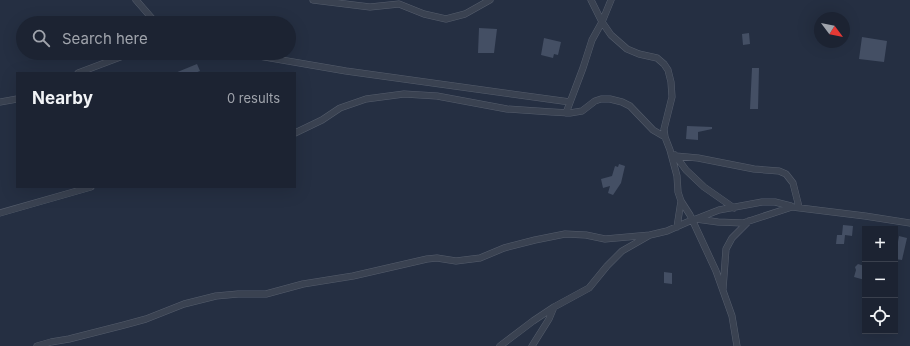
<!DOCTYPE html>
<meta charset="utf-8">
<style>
:root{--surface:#1c2332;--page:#292f3e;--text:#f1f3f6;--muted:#a0a4ac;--line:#3a404d}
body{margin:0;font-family:Inter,sans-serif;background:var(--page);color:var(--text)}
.controls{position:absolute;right:12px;bottom:12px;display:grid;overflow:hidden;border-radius:0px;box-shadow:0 4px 16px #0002}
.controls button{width:36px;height:36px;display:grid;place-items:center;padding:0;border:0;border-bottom:1px solid var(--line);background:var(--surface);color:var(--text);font:20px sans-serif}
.compass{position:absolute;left:814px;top:12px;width:36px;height:36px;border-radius:50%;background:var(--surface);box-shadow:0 4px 16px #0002;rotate:122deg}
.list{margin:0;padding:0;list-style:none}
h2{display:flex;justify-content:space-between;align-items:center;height:52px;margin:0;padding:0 16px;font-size:17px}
h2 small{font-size:13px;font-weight:400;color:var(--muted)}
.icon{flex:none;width:22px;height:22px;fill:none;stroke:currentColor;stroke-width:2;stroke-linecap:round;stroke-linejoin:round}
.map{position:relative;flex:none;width:910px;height:346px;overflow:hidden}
.search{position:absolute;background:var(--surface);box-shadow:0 4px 16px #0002;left:16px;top:16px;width:280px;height:44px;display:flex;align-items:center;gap:10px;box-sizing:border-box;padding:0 14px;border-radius:22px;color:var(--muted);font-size:15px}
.panel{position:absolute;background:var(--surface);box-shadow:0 4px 16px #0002;left:16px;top:72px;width:280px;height:116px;border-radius:0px}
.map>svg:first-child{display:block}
</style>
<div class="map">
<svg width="910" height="346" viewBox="0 0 910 346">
<rect width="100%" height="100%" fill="#252f42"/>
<!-- building -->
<path fill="#444f64" d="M479 28 497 29 494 53H478Z
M749 33 750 44 743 45 742 34Z
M862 37 887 41 884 62 859 59Z
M544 38 561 42 558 55 554 54 553 58 541 55Z
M197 64 200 71 195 73H175Z
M752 68H759L758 109H750Z
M687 126 712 127V129L698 132V140L686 139Z
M619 164 625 166 621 183 613 195 608 193 610 186 603 188 601 179 612 176 615 166 618 167Z
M843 225 853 226 852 236 845 235 844 244H836L837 235H842Z
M899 236 907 238 902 260 895 259Z
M858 264 865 266V280L854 277 856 270 855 267Z
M664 272 672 273V284L664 283Z"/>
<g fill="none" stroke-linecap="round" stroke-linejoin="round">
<!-- minor casing -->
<g stroke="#555d6c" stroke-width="7">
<path id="minor" d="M136 0 156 23
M313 0 370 7 399 4 424 14 446 19 465 14 490 0
M611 0 602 22 611 35 627 49 639 54 657 58 664 64 668 70 671 82 672 97 664 129 665 137 670 150 677 176 678 192 681 201 690 215 716 271 732 316 737 346
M241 53 346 71 570 102
M78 73 131 53
M0 102 17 99
M566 113 583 68 592 40 602 22 591 0
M295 133 322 120 340 108 366 99 404 94 437 96 507 109 552 112 570 113 582 111 595 101 601 99H610L622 102 630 106 653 130 665 137
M675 155 686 170 704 187 734 208
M676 156 698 158 754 169 779 171 786 174 793 183 799 207
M0 213 91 187
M696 219 719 210 762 202H775L791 206
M677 227 681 201
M723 289 726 249 732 238 749 221
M37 346 51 342 69 339 124 325 146 319 184 304 216 296 238 294H266L303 284 353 276 427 259 437 258 456 261 480 258 504 248 535 240 565 234 586 235 605 239 650 235
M500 346 533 321 554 307
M532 346 549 319 554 307 589 288 607 266 622 251 650 235 667 231 692 220 696 219 718 222 743 223 792 207 865 216 910 223"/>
</g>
<!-- minor -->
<use href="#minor" stroke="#3a4251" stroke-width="6"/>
</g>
</svg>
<div class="controls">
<button>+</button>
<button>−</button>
<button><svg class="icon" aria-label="locate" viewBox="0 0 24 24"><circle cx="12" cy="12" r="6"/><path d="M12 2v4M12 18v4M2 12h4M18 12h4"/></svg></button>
</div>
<svg class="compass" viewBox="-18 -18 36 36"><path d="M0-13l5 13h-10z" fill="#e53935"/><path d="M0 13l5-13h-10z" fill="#a0a4ac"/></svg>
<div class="search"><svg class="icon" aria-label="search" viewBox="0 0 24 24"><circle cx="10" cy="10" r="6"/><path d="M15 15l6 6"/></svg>Search here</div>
<section class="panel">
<h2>Nearby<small>0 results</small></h2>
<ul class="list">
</ul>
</section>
</div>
